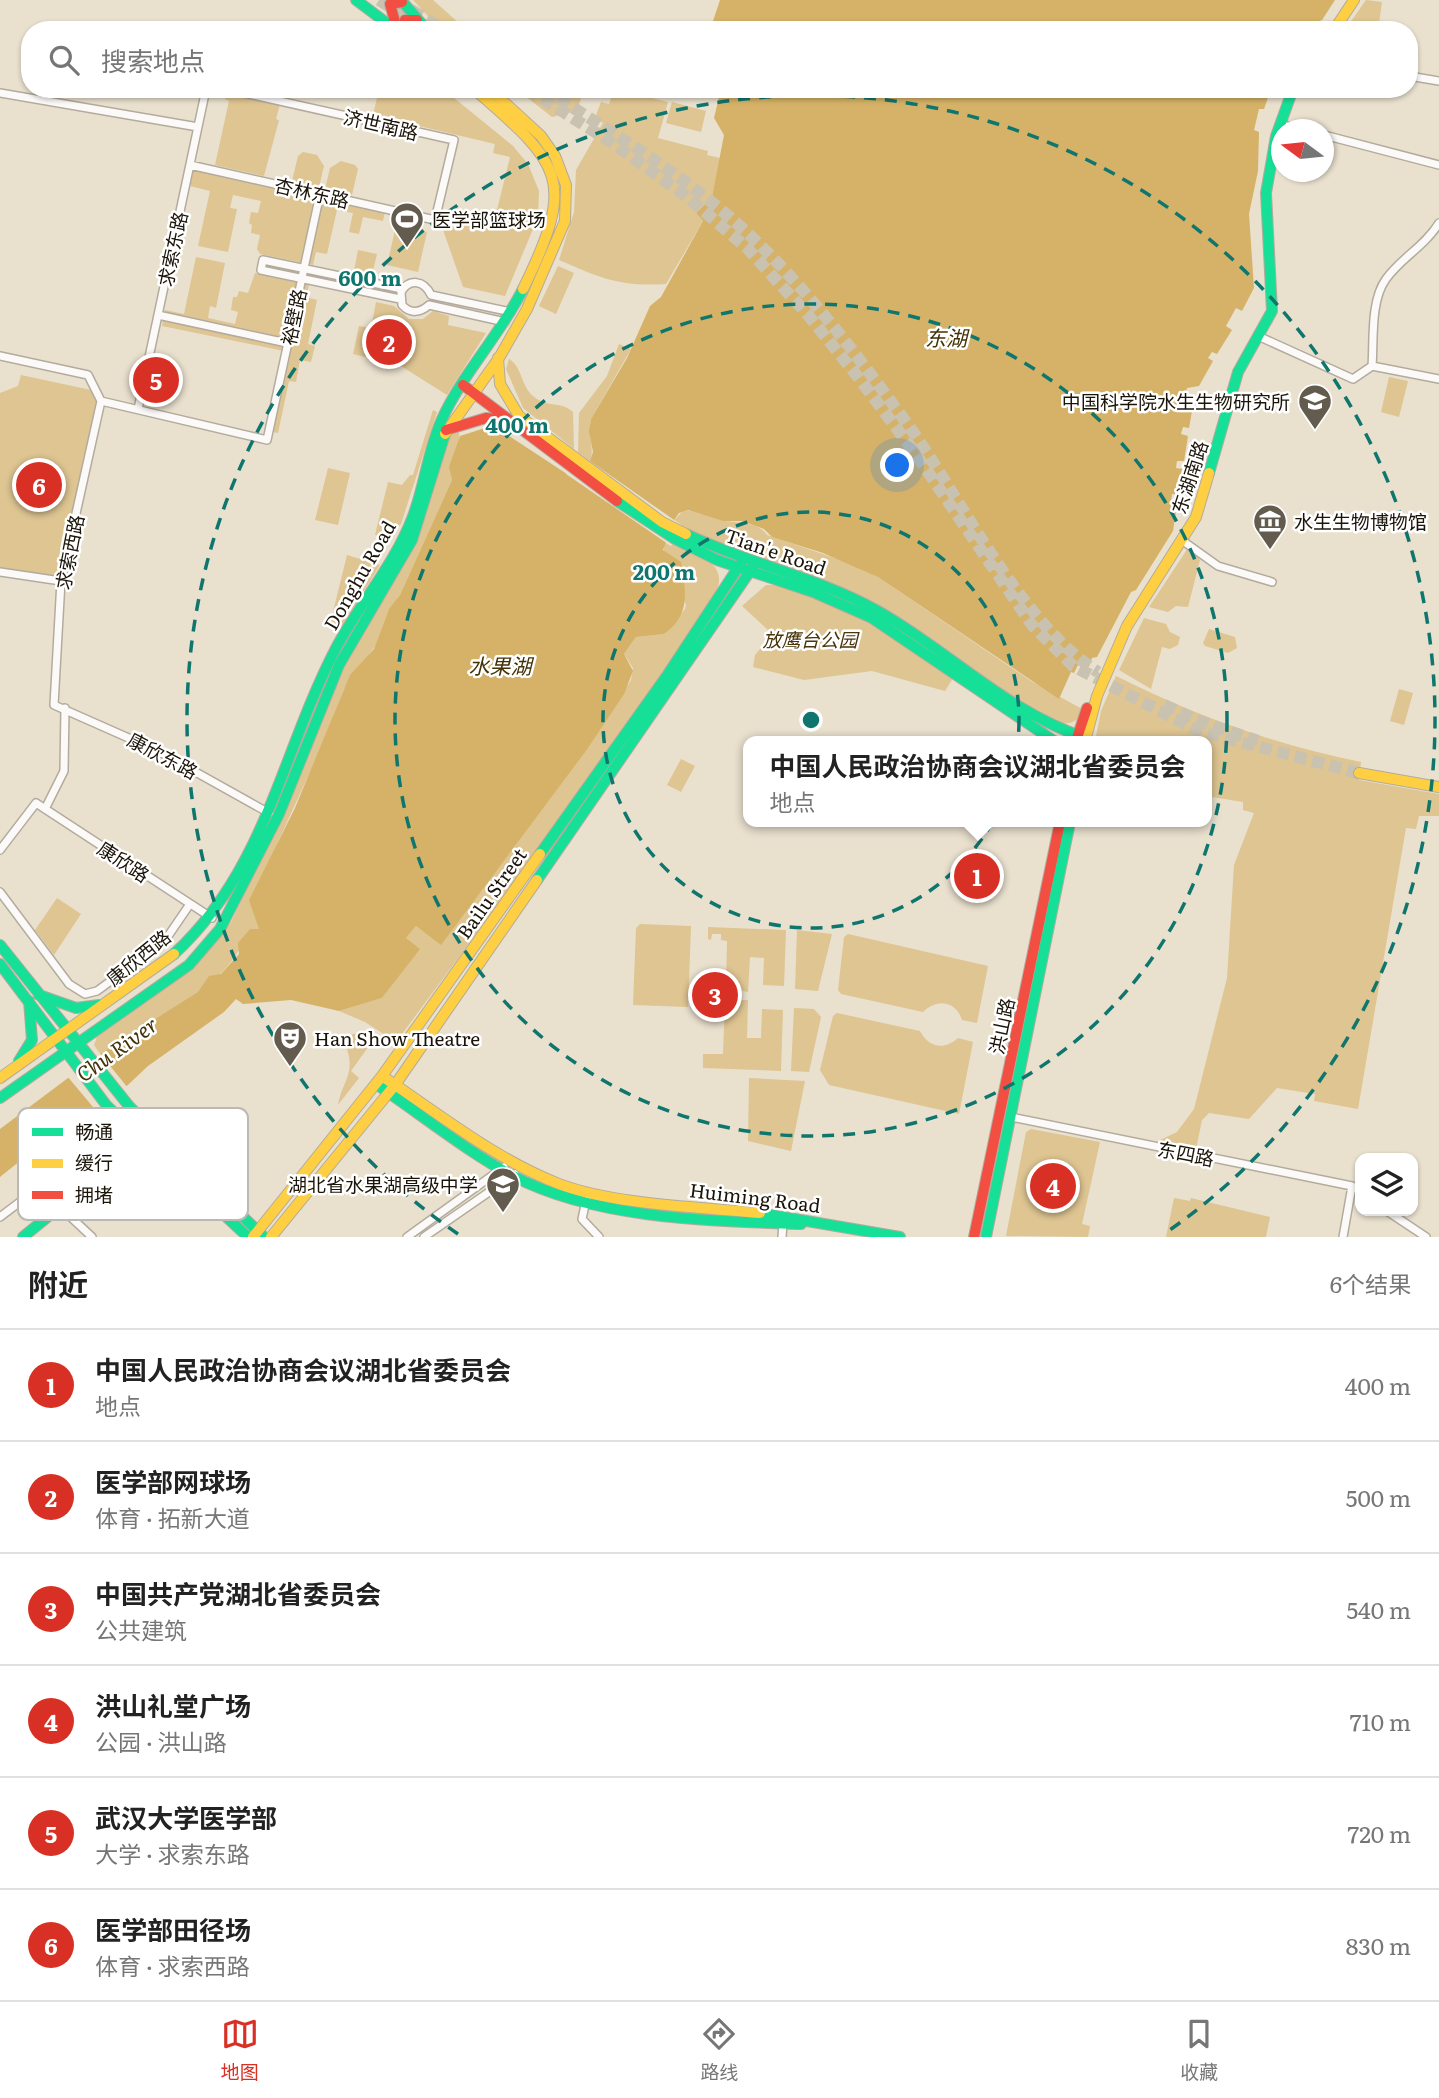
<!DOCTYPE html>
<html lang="zh">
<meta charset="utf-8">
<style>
:root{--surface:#fff;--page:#f6f6f6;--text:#222;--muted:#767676;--line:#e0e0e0;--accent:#d93025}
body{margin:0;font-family:Literata,"Noto Sans SC",serif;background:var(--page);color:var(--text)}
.controls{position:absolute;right:21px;bottom:21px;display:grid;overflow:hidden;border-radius:14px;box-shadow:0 2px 5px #0004}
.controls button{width:63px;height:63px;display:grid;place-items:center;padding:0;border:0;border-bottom:2px solid var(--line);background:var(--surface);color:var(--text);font:35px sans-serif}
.compass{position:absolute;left:1271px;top:119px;width:63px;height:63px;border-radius:50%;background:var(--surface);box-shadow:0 2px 5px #0004;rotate:285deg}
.you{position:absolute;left:898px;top:466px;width:24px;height:24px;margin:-18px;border:5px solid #fff;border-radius:50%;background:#1a73e8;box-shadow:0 0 0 10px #1a73e833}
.badge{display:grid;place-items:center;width:46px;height:46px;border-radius:50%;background:var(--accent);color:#fff;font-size:23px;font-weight:700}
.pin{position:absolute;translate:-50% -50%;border:4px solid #fff;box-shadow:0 2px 7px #0006}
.popup{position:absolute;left:743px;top:736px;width:469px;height:91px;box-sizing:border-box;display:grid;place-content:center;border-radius:14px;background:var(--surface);filter:drop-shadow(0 2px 5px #0005);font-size:23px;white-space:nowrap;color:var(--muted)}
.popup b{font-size:26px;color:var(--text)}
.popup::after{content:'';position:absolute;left:50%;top:100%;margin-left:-14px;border:14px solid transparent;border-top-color:var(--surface)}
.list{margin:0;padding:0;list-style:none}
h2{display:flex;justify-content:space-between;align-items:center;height:91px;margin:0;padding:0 28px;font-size:30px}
h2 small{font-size:23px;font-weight:400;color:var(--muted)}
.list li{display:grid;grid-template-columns:46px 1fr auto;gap:21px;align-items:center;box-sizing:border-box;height:112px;padding:0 28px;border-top:2px solid var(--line)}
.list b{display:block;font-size:26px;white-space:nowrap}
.list p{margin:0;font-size:23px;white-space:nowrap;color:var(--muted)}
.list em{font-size:23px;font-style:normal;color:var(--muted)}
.icon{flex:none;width:38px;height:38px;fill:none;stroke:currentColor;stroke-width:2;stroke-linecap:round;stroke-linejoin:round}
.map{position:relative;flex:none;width:1439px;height:1237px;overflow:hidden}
.search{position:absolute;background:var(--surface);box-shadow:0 2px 5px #0004;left:21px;right:21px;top:21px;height:77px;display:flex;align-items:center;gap:18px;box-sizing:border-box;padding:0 24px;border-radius:28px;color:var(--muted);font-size:26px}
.sheet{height:763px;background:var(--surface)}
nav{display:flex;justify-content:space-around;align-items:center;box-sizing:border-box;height:98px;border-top:2px solid var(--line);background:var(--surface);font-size:19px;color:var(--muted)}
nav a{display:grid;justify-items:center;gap:4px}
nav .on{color:var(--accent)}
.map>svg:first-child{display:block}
</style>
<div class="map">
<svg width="1439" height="1237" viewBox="0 0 1439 1237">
<rect width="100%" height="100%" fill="#e9e0ce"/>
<!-- green -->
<path fill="#dec592" d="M413 0H433L460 24 487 30H441Z
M1366 0 1382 2 1378 30H1345Z
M379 89H443L513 146 528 164 539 191 538 217 505 296 463 287 441 224 447 225 450 214 476 220 479 210 496 214 510 157 493 153 495 144 373 115Z
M516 89H584L577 111 552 117Z
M614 89 668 102 658 138 708 151 707 155 720 158 712 197 696 213 703 221 666 284C621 287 600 278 559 260L574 212 576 170 603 123 595 118 601 102 609 104Z
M226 93 280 104 276 119 279 120 264 176 215 165 229 101 225 99Z
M672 102 706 111 701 132 666 123Z
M303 152 317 155 324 166 319 187 292 181 298 156Z
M341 161 355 165 358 169 352 195 325 189 330 168Z
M194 168 385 212 383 221 363 217 359 234 349 232 353 213 337 210 327 254 316 252 313 265 260 254 257 249 260 235 251 233 252 225 249 223 251 212 258 213 261 201 233 195 230 208 237 209 228 252 198 246 210 191 190 186Z
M396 226 427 232 418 272 387 265Z
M358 250 377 254 372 275 354 271Z
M196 257 225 263 216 308 210 306 208 318 235 324 238 312 231 310 233 297H237L239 291 248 293 255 273 309 285 306 297 317 300 308 344 315 346 311 362 300 360 296 382 289 381 278 433 272 432 289 352 162 326 165 310 184 314Z
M558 266 574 273 556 314 539 306Z
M376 302 394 306 409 319H423L433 311 449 316 448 325 486 333 447 395 401 366 353 354 359 326 371 328Z
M619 344 631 349 591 419C587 434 595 447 590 461L578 452 579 413 607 376Z
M509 359C522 366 521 386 533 396 546 408 562 401 573 412L574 449 523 408 506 369Z
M21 375 91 390 97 401 58 578 0 569V393L18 386Z
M1389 377 1408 381 1399 417 1381 412Z
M433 410 437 412 401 524 391 536 375 535 388 482 402 485 410 475H413Z
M458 430C464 444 446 464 452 480L400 595 387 614 376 645 344 689 320 750 277 844 259 929C249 932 234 960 225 969 192 1005 141 1029 100 1054L94 1045 97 1037 193 969 231 922 286 806 323 710 449 433Z
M328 468 350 473 338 525 315 520Z
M692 510C704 512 714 519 725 521 739 523 759 522 767 535L852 564 878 577 1031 681 1084 710C1072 735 1047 719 1030 710 975 672 921 625 861 597 803 569 739 556 681 528L682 525 674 520 682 512Z
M664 542 671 546 674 542C689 550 721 560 719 581 718 602 665 669 651 689 567 807 483 926 396 1042L365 1022 339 1011 382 998 419 949 406 938 416 926 441 944 586 751 631 680 633 668 624 654 636 637 664 634 685 609 686 605 664 552Z
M1188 548 1200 560 1188 607 1176 606 1168 612 1149 607Z
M347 555 380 565 341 628 330 624Z
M766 585C821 582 909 648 953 678L945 691 872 671 804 680 753 667 755 655 769 638 768 630 742 606Z
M1144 618 1166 624 1170 632 1180 637 1178 645 1170 649 1162 647 1151 689 1119 670Z
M1209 629 1235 637 1237 648 1228 653 1205 646 1203 643Z
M1116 676C1194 715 1275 745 1361 762L1359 780 1439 794V816H1419L1416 829 1406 828 1358 1109 1314 1101 1315 1094 1277 1088 1249 1119 1209 1113 1202 1120 1196 1149 1158 1141 1177 1132 1194 1109 1227 978 1234 865 1254 813 1243 810V802L1206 796V741H1095L1101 711Z
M1399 689 1413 693 1404 725 1390 721Z
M681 759 695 766 681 792 667 785Z
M57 898 81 914 54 955 35 930Z
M640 924 691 926 688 1007 633 1005 636 928Z
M708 927 786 930 784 986 763 985 764 958 750 957 748 992 726 988 727 941 721 940V934H712L711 940 708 939Z
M797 930 832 934 818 991 795 989Z
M848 934 988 966 977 1023 962 1020C956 1001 937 998 923 1012L841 994 838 990 844 937Z
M740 1000H748L747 1038H761L762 1009 783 1010 781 1071 703 1068V1054H723L725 1003 740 1004Z
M794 1008 814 1009 821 1017 809 1072 791 1071Z
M837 1013 920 1031C928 1047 944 1051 958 1038L973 1042 959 1114 829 1085 820 1070 833 1016Z
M363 1033 374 1039 351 1071 359 1078 338 1105C342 1080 358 1074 344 1041L353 1034Z
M749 1078 805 1081 791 1151 748 1141Z
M1031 1129 1100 1142 1082 1224 1090 1226 1088 1237 1006 1236 1026 1132Z
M138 1155 147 1157 173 1183 171 1190 165 1191 143 1169 133 1171 125 1164Z
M119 1168 128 1176 98 1208 84 1195Z
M1174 1198 1190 1201 1191 1198 1270 1217 1266 1237H1166Z"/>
<!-- water -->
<path fill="#d5b267" d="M720 0H1335L1322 20 1296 30H710Z
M721 89H1271L1264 109H1259L1254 130 1259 132 1258 171 1249 214 1254 288 1242 311 1236 308 1226 326 1232 330 1217 354 1212 352 1208 358 1213 361 1199 386 1187 388 1184 407 1192 411 1189 428 1183 427 1181 434 1188 436 1184 461H1177L1176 468 1183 469 1179 495 1172 494 1171 502 1177 504 1173 531 1136 590 1131 592 1097 657 1092 658 1088 669 1078 665 1074 673 1071 672 1059 699 878 577 823 553 772 537 764 529 742 521H723L689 510 679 513 674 520 663 550 681 562C686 591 691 615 664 634L636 637 624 654 633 671 624 694 586 751 441 945 416 926 406 938 420 949 382 998 339 1011 291 1000 243 1004 236 999 224 1012 148 1066 98 1113 93 1109 59 1135 56 1132 0 1177V1129L100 1054 198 992 209 976 221 974 239 954 238 943 250 929H259L249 900 295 808 350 675 374 649 389 609 400 595 452 480 449 467 460 436 485 428 500 430 570 476 590 461 593 452 589 431 591 419 627 358 650 306 661 297 703 221 696 213 712 197 724 135 714 118Z"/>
<!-- pier -->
<path fill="#e9e0ce" d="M587 459 677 522 668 544 566 474Z
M98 1051 128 1088 98 1113 67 1076Z"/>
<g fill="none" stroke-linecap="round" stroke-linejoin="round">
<!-- highway-tunnel -->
<path stroke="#cac2b0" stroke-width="12" stroke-dasharray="12 6" stroke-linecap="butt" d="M379 0 417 24
M411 10 444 30
M527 89 611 142 686 196 747 248 808 315 858 377 913 450 1032 625 1073 666 1199 731 1359 773
M543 89C618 136 699 184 762 247 815 299 862 362 906 422 961 498 1020 623 1098 672
M1164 705 1199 721 1258 741"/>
<!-- street casing -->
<g stroke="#b3ab9d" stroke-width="10">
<path id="street" d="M1409 76 1439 81
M0 93 198 127
M1280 124 1301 130
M1324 135 1439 165
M190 165 435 220 454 140 226 89
M400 299 261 270 263 260 402 289
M158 315 287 343
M505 322 429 305C420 313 410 314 402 305L401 292C409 278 424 280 431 295L511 312
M1258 336 1353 379 1372 366 1439 379
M0 356 88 375 101 401
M1372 366C1374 341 1370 301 1386 279 1401 258 1425 246 1439 223
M101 401 61 581 54 705 158 751 269 813
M101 401 267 440 320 194
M138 409 206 89
M1183 541 1218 566 1272 582
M0 572 61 581
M45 809 64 771 65 708
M0 850 36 803 212 918
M0 892 69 984 85 994 97 991 164 942 190 904
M1011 1117 1352 1186 1360 1192
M587 1196 582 1219 599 1237
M60 1207 92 1237
M1387 1211 1426 1237
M0 1217 73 1162
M407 1237 504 1167
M424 1237 515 1174
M782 1237 783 1223
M1343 1237 1352 1186"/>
</g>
<!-- fast casing -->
<g stroke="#b3ab9d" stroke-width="12">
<path id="fast" d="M356 0 396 30
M401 0 427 30
M1209 473 1238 372 1272 311 1266 193 1276 136 1293 89
M617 501 675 539 717 560 813 592 872 618 1054 741
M686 534C748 564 818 577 878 611 949 651 1008 713 1086 738
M540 854 666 677 743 560
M537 880 755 564
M0 945 129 1106 264 1237
M174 954C266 869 281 754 336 648 360 603 395 564 413 516 425 484 428 450 442 419 463 373 500 335 523 289
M0 964 107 1106 248 1237
M39 995 76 1008 99 1005
M19 1061 32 1040 29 1001
M376 1084C419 1113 469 1153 513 1176 595 1219 710 1221 801 1224
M0 1098 189 965 220 929 279 814 339 665 412 540 445 434
M760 1213 900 1237
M23 1237 142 1140
M986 1237 1070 822"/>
</g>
<!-- slow casing -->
<g stroke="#b3ab9d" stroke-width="12">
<path id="slow" d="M1334 30 1354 0
M474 89C562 165 577 179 523 289
M498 358 500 384 519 416 662 522 686 534
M445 434 499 358 527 309 565 221 566 185 555 156 541 136 490 89
M1085 741 1097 696 1127 626 1196 517 1209 473
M1359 773 1439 787
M382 1076C439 1114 495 1159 559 1184 615 1205 700 1207 760 1213
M0 1078 174 954
M253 1237 382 1076 540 854
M271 1237 395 1085 537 880"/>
</g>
<!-- jam casing -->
<g stroke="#b3ab9d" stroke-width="12">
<path id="jam" d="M397 29 390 4 402 2
M404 30 405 20H417
M463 385 617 501
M446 430 486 418 511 421
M1076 741 1087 708
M974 1237 1060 822"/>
</g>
<!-- street -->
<use href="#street" stroke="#fcfaf8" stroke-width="7"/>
<!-- fast -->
<use href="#fast" stroke="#16e098" stroke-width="10"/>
<!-- slow -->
<use href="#slow" stroke="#ffcf43" stroke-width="10"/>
<!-- jam -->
<use href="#jam" stroke="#f24e42" stroke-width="10"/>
</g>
<!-- distance rings -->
<g fill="none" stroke="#0f766e" stroke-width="3.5" stroke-dasharray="12 9">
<circle cx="811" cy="720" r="208"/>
<circle cx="811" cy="720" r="416"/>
<path d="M458 1234A624 624 0 1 1 1164 1234"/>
</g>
<!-- icons -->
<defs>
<g id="stadium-pin" transform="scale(1.75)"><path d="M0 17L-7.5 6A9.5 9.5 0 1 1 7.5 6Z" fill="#635c4e" stroke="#fff"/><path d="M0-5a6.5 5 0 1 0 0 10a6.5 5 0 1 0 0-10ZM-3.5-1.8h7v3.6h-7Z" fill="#fff"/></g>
<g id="university-pin" transform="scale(1.75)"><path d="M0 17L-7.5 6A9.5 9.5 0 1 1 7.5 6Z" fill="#635c4e" stroke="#fff"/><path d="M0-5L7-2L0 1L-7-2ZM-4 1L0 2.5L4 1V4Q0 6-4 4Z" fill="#fff"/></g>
<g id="museum-pin" transform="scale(1.75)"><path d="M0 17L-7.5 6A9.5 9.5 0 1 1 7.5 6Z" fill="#635c4e" stroke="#fff"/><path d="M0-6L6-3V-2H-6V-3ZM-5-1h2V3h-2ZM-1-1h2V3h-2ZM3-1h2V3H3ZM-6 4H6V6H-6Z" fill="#fff"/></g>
<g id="theatre-pin" transform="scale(1.75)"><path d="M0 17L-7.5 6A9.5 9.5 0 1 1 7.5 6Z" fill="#635c4e" stroke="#fff"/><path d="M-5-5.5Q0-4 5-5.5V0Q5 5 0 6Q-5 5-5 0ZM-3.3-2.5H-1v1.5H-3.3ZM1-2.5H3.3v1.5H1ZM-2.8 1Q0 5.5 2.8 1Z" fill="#fff"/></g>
<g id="school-pin" transform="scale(1.75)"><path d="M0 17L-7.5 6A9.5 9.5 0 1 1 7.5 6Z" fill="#635c4e" stroke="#fff"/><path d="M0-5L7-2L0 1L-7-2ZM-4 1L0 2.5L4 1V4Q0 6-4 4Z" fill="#fff"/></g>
</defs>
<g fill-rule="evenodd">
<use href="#stadium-pin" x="407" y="219"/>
<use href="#university-pin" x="1315" y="401"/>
<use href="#museum-pin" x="1270" y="521"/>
<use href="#theatre-pin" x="290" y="1038"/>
<use href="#school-pin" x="503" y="1184"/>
</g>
<g text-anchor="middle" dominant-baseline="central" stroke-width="5" stroke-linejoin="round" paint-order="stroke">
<!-- street labels -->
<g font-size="19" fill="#1b1509" stroke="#fff">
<text transform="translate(381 124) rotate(13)">济世南路</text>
<text transform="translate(312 192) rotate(13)">杏林东路</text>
<text transform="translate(172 249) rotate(-78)">求索东路</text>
<text transform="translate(293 317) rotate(-78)">裕壁路</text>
<text transform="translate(1189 477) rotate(-72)">东湖南路</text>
<text transform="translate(776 551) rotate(19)">Tian'e Road</text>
<text transform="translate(69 552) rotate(-79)">求索西路</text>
<text transform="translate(359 575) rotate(-60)">Donghu Road</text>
<text transform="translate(163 755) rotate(28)">康欣东路</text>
<text transform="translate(124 861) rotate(33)">康欣路</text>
<text transform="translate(491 893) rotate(-55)">Bailu Street</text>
<text transform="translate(138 957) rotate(-39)">康欣西路</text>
<text transform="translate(1001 1026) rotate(-78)">洪山路</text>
<text transform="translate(1186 1153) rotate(11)">东四路</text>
<text transform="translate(755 1197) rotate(7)">Huiming Road</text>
</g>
<!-- poi labels -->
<g font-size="19" fill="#1b1509" stroke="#fff" text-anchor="start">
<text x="432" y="219">医学部篮球场</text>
<text x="1290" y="401" text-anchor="end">中国科学院水生生物研究所</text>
<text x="1294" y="521">水生生物博物馆</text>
<text x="314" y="1038">Han Show Theatre</text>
<text x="478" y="1184" text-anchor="end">湖北省水果湖高级中学</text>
</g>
<!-- park labels -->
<g font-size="19" font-style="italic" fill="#48350a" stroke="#fff">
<text x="810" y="639">放鹰台公园</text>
</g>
<!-- water labels -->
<g font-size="21" font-style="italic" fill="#443207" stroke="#fff">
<text x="946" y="336">东湖</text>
<text x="500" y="664">水果湖</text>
<text transform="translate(116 1048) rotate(-36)">Chu River</text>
</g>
</g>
<!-- legend -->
<rect x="18" y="1108" width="230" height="112" rx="10" fill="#fff" stroke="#bbb9b5" stroke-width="2"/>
<rect x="32" y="1128" width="31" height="8" fill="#16e098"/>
<rect x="32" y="1159" width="31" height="9" fill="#ffcf43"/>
<rect x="32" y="1191" width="31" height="8" fill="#f24e42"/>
<g font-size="19" fill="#1b1509">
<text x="75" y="1139">畅通</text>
<text x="75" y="1170">缓行</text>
<text x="75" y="1202">拥堵</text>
</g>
<circle cx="811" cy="720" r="10" fill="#0f766e" stroke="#fff" stroke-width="3.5"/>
<g font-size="21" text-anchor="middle" font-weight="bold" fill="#0f766e" stroke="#fff" stroke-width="5" stroke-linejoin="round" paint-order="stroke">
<text x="370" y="286">600 m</text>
<text x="517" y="433">400 m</text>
<text x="664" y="580">200 m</text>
</g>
</svg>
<div class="controls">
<button><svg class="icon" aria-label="layers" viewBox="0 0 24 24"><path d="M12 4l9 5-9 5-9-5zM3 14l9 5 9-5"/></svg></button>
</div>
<svg class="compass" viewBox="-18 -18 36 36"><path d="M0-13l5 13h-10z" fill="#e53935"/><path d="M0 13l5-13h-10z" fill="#767676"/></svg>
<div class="you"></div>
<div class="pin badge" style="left:977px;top:876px">1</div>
<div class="popup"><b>中国人民政治协商会议湖北省委员会</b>地点</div>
<div class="pin badge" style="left:389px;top:342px">2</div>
<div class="pin badge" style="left:715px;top:995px">3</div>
<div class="pin badge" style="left:1053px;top:1186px">4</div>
<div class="pin badge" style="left:156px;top:380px">5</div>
<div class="pin badge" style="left:39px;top:485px">6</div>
<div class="search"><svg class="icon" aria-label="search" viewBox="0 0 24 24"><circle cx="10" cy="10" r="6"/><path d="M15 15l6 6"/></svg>搜索地点</div>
</div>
<section class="sheet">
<h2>附近<small>6个结果</small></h2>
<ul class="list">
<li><span class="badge">1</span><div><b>中国人民政治协商会议湖北省委员会</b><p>地点</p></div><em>400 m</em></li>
<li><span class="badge">2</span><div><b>医学部网球场</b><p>体育 · 拓新大道</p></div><em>500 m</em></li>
<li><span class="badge">3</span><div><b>中国共产党湖北省委员会</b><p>公共建筑</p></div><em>540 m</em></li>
<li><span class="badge">4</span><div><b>洪山礼堂广场</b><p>公园 · 洪山路</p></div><em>710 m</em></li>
<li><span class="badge">5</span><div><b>武汉大学医学部</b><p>大学 · 求索东路</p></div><em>720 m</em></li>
<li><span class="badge">6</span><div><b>医学部田径场</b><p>体育 · 求索西路</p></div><em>830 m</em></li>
</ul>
</section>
<nav>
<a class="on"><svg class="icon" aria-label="map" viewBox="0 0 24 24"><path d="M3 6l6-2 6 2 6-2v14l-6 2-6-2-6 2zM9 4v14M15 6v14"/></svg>地图</a>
<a><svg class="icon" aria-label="directions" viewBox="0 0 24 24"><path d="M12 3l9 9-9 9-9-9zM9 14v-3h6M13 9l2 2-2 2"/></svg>路线</a>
<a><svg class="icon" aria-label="saved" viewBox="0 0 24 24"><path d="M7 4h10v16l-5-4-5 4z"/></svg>收藏</a>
</nav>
